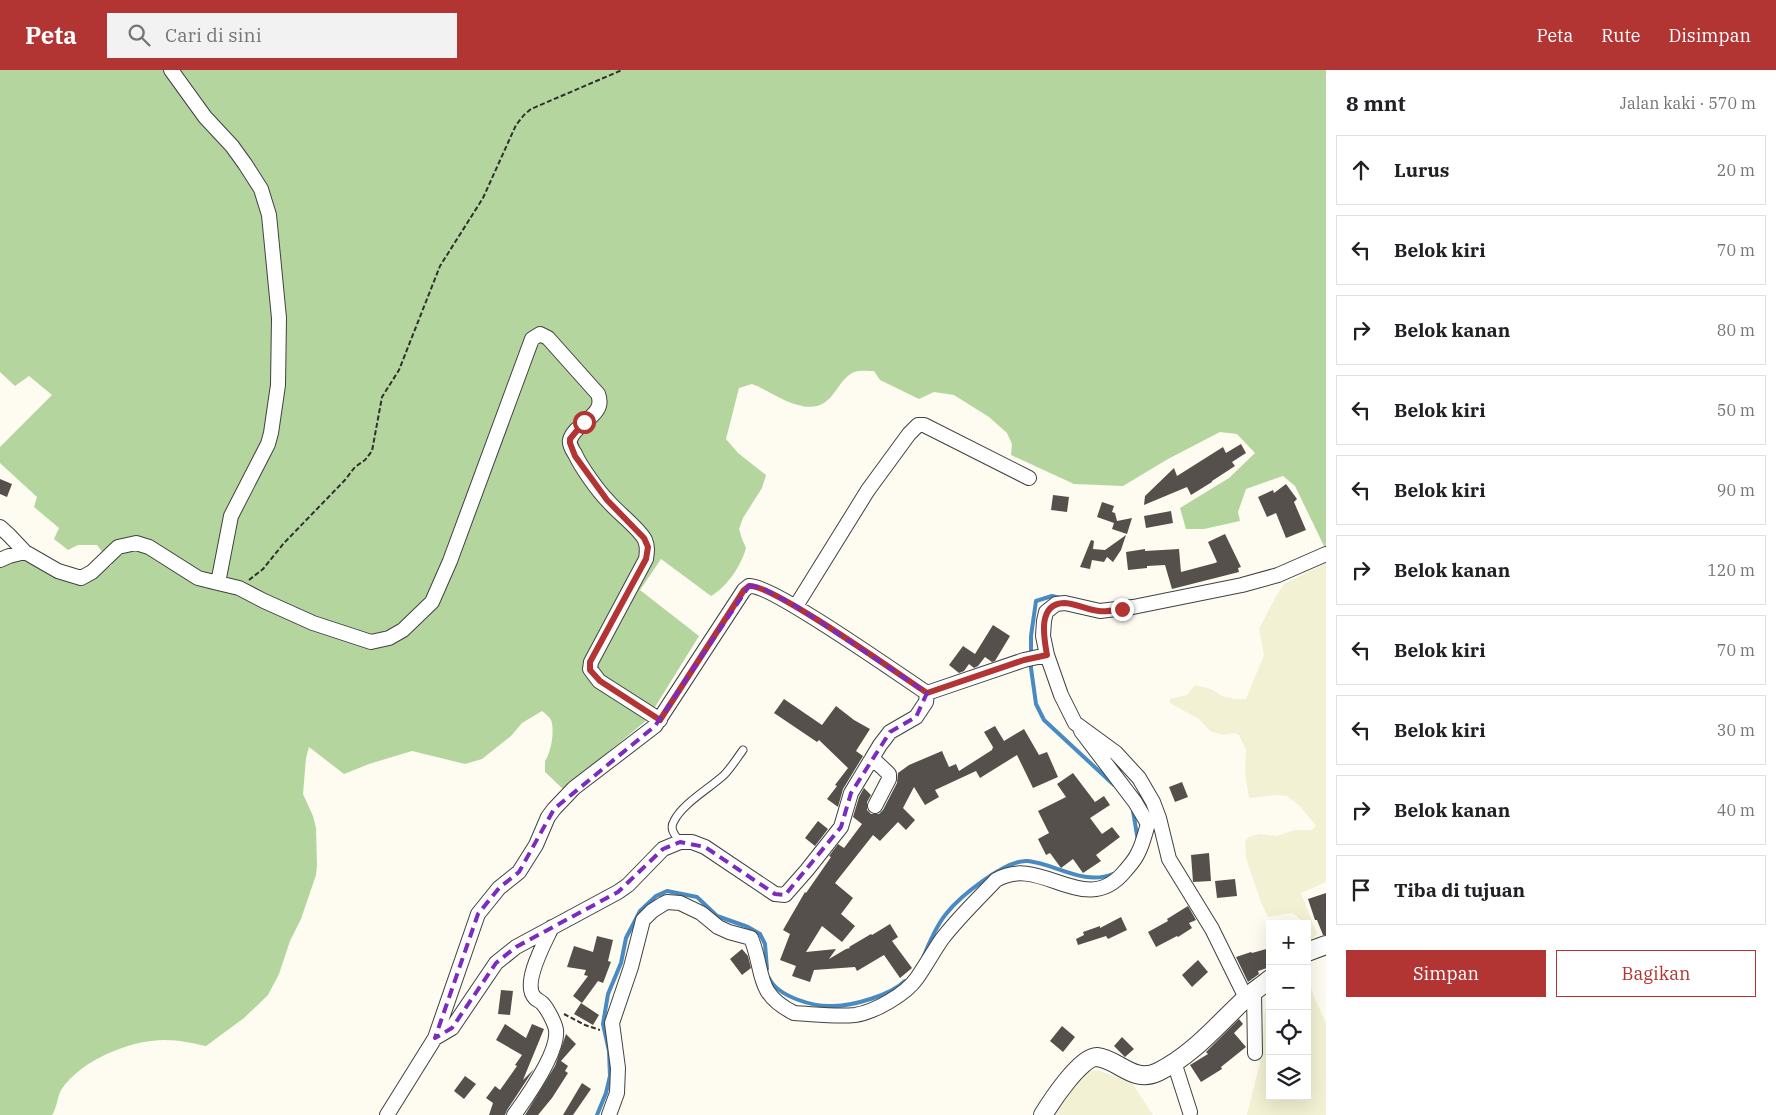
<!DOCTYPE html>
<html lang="id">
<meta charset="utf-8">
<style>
:root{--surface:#fff;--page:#f2f2f2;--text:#202124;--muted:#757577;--line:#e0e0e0;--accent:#b23433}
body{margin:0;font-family:"IBM Plex Serif",serif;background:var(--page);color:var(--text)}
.controls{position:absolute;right:15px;bottom:15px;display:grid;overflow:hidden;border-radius:0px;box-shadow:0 5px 20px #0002}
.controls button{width:45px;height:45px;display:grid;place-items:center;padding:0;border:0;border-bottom:1px solid var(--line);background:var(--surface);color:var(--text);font:25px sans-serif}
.stop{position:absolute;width:15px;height:15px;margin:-11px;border:4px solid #b23433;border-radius:50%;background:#fff}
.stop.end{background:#b23433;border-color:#fff;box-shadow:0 1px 5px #0008}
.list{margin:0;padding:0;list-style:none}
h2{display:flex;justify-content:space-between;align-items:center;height:65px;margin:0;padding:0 20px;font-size:21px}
h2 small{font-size:16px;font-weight:400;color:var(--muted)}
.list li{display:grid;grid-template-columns:32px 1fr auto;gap:15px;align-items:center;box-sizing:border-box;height:70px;margin:0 10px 10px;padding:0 10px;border:1px solid var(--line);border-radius:0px}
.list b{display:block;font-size:19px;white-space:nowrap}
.list em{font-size:16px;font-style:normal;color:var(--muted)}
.actions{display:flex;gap:10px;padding:15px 20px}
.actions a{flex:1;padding:11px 0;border:1px solid var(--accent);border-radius:0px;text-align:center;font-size:18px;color:var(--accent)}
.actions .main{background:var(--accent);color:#fff}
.icon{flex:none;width:28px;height:28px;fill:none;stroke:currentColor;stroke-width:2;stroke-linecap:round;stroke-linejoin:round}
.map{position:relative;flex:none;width:1326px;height:1045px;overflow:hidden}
header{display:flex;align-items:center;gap:30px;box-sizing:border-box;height:70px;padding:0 25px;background:var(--accent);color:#fff}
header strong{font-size:24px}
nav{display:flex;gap:28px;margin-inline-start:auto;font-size:18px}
.search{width:350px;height:45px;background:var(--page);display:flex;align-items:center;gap:12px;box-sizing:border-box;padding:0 18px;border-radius:0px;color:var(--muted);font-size:19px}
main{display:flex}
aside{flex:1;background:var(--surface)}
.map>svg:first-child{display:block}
</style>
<header>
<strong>Peta</strong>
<div class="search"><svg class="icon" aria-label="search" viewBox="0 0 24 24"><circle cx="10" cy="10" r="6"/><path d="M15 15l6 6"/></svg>Cari di sini</div>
<nav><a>Peta</a><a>Rute</a><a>Disimpan</a></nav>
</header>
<main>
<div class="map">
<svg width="1326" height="1045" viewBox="0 0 1326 1045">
<rect width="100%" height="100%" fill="#fefcf1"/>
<!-- farmland -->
<path fill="#f2f1d3" d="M1326 493V812L1301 823 1317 864 1311 870 1307 861V854H1304L1297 846 1292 843 1268 847 1261 832 1246 788 1245 771 1249 767 1260 764 1277 766 1294 760H1312L1316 756 1300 736 1287 726 1276 725 1249 728 1245 703 1246 680 1239 665 1234 663 1222 665 1210 661 1199 649 1170 633V629L1187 625 1195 615 1211 619 1222 626 1235 629H1246L1264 585 1259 559 1275 528 1284 514Z
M1307 906 1314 927 1326 953V1045H1247L1262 984 1265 940 1270 923V1026H1307Z
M1097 1000 1132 1013 1153 1045H1052L1083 1003Z"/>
<!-- forest -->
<path fill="#b4d59e" d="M0 0H1326V476H1324L1295 416 1283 406 1246 419 1238 442 1240 451 1204 459H1186L1180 438 1229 408 1255 383 1237 364 1220 362 1168 389 1123 416 1074 414 1011 385 1012 374 1007 363 989 347 954 325 934 322 919 329 880 310 874 301C868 301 859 300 854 302 834 311 834 345 798 335 782 331 768 320 752 314L739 318 726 369 738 383 766 405 762 418 743 448 739 459 742 469 746 478C741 496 727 517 711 526L661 489 640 520 699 566 647 650 563 719 545 702V691C551 683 555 660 551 650 549 647 545 643 542 641L522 653 511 666 482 689 465 694 412 681 369 694 344 704 309 677 306 688 303 724 313 746 316 758 317 795 316 805 301 849 290 871 279 904 268 925 244 948 206 976C192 973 179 970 165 970 130 970 81 990 61 1020 57 1028 57 1038 52 1045H0V496L24 488 95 506 112 495 97 475H78L68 480 54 469 59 458 34 437 37 427 0 393V377L52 325 29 306 15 316 0 302Z"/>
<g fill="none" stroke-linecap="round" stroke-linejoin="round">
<!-- stream -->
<path stroke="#488ac1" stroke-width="4" d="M1061 528 1052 526 1036 531 1031 566V598L1036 634 1044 650 1114 715
M1133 741 1138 771
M923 888C929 873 936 856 946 844 959 827 1006 789 1028 791 1056 794 1084 816 1113 804
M769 908C778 927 814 937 833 936 853 936 891 925 905 911
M597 1045 606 1023 610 1006 609 981 603 954 608 924 621 893 626 868 640 841 656 826 667 821 697 827 717 846 748 857 760 864 765 874 767 899"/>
</g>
<!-- building -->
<path fill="#56504c" d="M1241 374 1246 383 1232 392 1235 396 1212 411V412L1191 425 1187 417 1144 435 1145 426 1174 398 1177 406 1223 377 1226 383Z
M0 409 12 414 7 427 0 424Z
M1286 414 1297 429 1294 432 1306 460 1286 468 1276 443 1267 447 1258 427 1273 420 1274 423Z
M1053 425 1069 427 1067 442 1051 440Z
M1102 432 1114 436 1112 442 1115 443 1117 451 1132 448 1127 464 1112 459 1114 453 1097 447Z
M1171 441 1173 453 1146 458 1144 446Z
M1225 464 1241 497 1238 498 1239 502 1172 519 1165 495 1147 496V498L1128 500 1126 482 1145 479V481L1179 479 1181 502 1215 493 1217 492 1208 472Z
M1126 465 1121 480 1113 492 1107 487 1104 492 1092 490 1090 499 1080 497 1091 470 1094 471 1093 479 1105 480Z
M993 555 1010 566 995 591 992 592 985 587 978 596 974 598 969 594 964 601 959 603 949 595 963 576 975 584Z
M784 629 822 655 836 636 854 650 870 659 856 681 863 686 843 719 838 737 827 729 837 716 835 715 848 698 819 670 817 672 774 643Z
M995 656 1004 671 1024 659 1039 685 1047 682 1058 707 1033 718 1017 685 980 708 976 701 935 720 939 727 925 735 914 717 903 738 915 750 906 760 898 752 880 771 873 765 835 813 853 828 841 844 855 856 842 872 822 856 806 882 836 879 829 889 846 879 850 878 849 877 871 864 872 865 890 854 898 867 892 871 912 898 900 908 884 885 857 901 855 897 814 900 810 912 792 906 796 896 780 890 790 864 783 860 805 822 806 823 831 787 829 786 838 774 844 778 862 754 853 747 859 727 864 718 871 725 867 732V740L871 744H879L883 740 897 713 898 703 909 695 942 681 949 697 956 694 959 701 992 680 993 677 984 662Z
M1073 703 1095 732 1104 726 1110 735 1090 748 1102 764 1112 757 1120 767 1096 785 1101 791 1083 803 1073 789 1061 798 1050 783 1046 785 1038 769 1049 763 1038 741 1066 727 1057 714Z
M1182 712 1188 727 1175 732 1169 717Z
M818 751 828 759 815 776 805 768Z
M1209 783 1211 811 1193 812 1191 785Z
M1235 809 1237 826 1217 828 1215 811Z
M1326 823V865H1323L1317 850H1315L1308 829Z
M1188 836 1196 850 1189 853 1192 858 1178 867 1177 866 1156 877 1148 862 1168 851 1167 849Z
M1121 847 1127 860 1108 869 1106 866 1078 875 1076 869 1084 865 1083 862 1100 856V858Z
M597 866 613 870 608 891 611 892 603 913 598 911 582 933 573 926 588 906 584 905 586 900 567 897 574 876 593 882Z
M1270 878V897L1258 901 1259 904 1248 912 1236 887 1251 882 1252 883Z
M742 879 748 886 751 898 742 905 730 889Z
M1198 890 1208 902 1192 917 1182 905Z
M501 920 513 921 510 945 498 944Z
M581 933 599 945 593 955 574 944Z
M1239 949 1243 954 1234 963 1246 977 1221 997 1222 999 1201 1012 1190 995 1208 984 1206 982Z
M505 954 526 968 532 954 544 959 523 1010 534 999 507 1040 505 1045H489L493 1033 486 1028 495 1016 500 1020 517 996 515 995 522 985 496 970Z
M1062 956 1075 967 1063 982 1050 971Z
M566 964 576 974 561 991 568 996 565 1001 568 1003 552 1028 538 1045H525L555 996Z
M1122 967 1134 979 1125 987 1114 976Z
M465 1006 476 1014 464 1029 454 1021Z
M582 1013 591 1019 573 1045H563Z"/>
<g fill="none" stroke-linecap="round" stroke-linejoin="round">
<!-- service casing -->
<g stroke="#414141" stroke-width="9">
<path id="service" d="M680 772C675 765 669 759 674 751 682 734 710 718 724 705 731 698 737 688 743 680"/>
</g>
<!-- minor casing -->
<g stroke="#414141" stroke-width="16">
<path id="minor" d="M0 457 9 465 25 482
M0 490 9 486 25 482 58 501 81 508 92 502 118 477 136 473 149 477 198 508 218 513 231 446 268 374 271 363 278 315 279 248 269 145 261 119 245 94 232 76 205 47 171 0
M218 513 239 518 264 531 313 553 371 572 389 568 403 560 432 532 450 491 532 269 540 264 548 268 598 324C607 346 575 352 570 370 569 374 573 381 575 384 581 397 598 421 608 431 617 442 640 459 645 470 648 477 647 482 646 489L591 592 590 599 599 611 660 650
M796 536 868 420 909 364 918 355H924L1029 408
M1047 585 1043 566 1044 551 1046 542 1056 534 1065 533 1100 541 1133 537 1242 515 1278 505 1326 484
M872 688 889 704V709L875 736
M1254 922 1255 983
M435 968 452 958 496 893 516 877 618 822 628 815 663 779 680 772H692L705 777 775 824 785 825 807 800 841 757 851 723 880 675 890 662 916 647 926 632 927 623 1024 590 1047 585 1061 625 1075 653 1116 683 1139 708 1153 732 1159 748 1169 789 1212 859 1246 928
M1174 992 1190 1042
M387 1045 435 968 478 844 499 818 519 802 536 775 548 747 554 739 574 718 655 656 744 520 749 516C770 513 901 606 927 623
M514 1045C527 1027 559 982 556 960 555 953 547 938 542 933 540 931 537 930 535 928 521 914 545 872 552 857
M609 1045 617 1023 618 998 612 953 631 897 643 850 652 841 663 834 667 832 680 833 701 843 718 857 729 862 751 868C765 902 754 923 794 943 814 944 836 947 855 945 875 942 906 924 917 908 926 895 933 882 942 869 958 848 978 829 996 810 1041 783 1085 850 1125 801 1130 795 1135 790 1138 783 1143 774 1145 763 1148 754L1135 732 1081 661"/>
</g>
<!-- tertiary casing -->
<g stroke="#414141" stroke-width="20">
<path id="tertiary" d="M1307 882 1326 875
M1043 1045C1051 1032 1081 986 1097 987 1118 989 1133 1014 1158 1002 1193 985 1218 954 1246 928 1253 921 1262 916 1270 909"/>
</g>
<!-- path -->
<path stroke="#303030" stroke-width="2" stroke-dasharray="5 2.5" stroke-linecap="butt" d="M249 510 263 499 284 473 345 410 355 397 365 390 372 381 382 327 399 300 440 196 483 128 516 55 524 45 531 39 622 0
M564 944 585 955 600 960"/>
<!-- service -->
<use href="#service" stroke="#fff" stroke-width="7"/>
<!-- minor -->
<use href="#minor" stroke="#fff" stroke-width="14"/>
<!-- tertiary -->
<use href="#tertiary" stroke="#fff" stroke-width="18"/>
</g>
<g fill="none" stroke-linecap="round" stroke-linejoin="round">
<!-- route -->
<path stroke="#b23433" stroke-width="6" d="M584 352 570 369V373L575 386 607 430 644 468 648 477 646 489 590 592V600L600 611 660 650 744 520 749 516C771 513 901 606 927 623L1024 590 1047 585C1044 568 1037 534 1064 533 1075 533 1087 540 1099 541 1106 542 1115 540 1122 539"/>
</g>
<!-- marked area -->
<path fill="none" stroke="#7b2cbf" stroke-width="4" stroke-dasharray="10 6" stroke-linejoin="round" d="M749 516 760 517 796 536 927 623 916 647 890 662 851 723 841 757 785 825 775 824 705 777 680 772 663 779 618 822 516 877 496 893 452 958 435 968 478 844 499 818 519 802 554 739 655 656Z"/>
</svg>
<div class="controls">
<button>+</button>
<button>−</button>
<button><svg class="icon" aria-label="locate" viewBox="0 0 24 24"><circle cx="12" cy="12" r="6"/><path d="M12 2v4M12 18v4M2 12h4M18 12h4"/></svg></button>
<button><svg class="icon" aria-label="layers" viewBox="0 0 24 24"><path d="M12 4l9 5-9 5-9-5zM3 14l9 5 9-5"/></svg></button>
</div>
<div class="stop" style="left:584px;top:352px"></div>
<div class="stop end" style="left:1122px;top:539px"></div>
</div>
<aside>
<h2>8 mnt<small>Jalan kaki · 570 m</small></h2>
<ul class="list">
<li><svg class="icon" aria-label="ahead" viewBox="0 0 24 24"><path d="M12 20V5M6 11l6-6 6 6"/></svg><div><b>Lurus</b></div><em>20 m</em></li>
<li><svg class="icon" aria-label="left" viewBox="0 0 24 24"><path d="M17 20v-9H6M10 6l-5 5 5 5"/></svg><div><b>Belok kiri</b></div><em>70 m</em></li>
<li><svg class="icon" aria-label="right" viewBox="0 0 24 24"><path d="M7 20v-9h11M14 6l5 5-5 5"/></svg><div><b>Belok kanan</b></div><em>80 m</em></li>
<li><svg class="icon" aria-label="left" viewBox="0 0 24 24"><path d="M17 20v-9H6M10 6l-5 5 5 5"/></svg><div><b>Belok kiri</b></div><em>50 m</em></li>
<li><svg class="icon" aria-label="left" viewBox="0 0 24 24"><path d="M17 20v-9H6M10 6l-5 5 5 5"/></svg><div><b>Belok kiri</b></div><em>90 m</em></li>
<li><svg class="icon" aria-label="right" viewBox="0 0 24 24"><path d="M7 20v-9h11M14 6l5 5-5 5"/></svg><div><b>Belok kanan</b></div><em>120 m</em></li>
<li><svg class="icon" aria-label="left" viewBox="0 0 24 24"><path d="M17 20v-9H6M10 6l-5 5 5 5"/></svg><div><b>Belok kiri</b></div><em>70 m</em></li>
<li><svg class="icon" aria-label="left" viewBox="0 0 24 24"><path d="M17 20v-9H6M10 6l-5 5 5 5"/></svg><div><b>Belok kiri</b></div><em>30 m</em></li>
<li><svg class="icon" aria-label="right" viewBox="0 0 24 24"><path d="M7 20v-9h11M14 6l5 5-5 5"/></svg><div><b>Belok kanan</b></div><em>40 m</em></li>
<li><svg class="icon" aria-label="arrive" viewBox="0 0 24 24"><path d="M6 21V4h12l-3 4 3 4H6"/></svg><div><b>Tiba di tujuan</b></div></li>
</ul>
<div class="actions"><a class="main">Simpan</a><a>Bagikan</a></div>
</aside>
</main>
